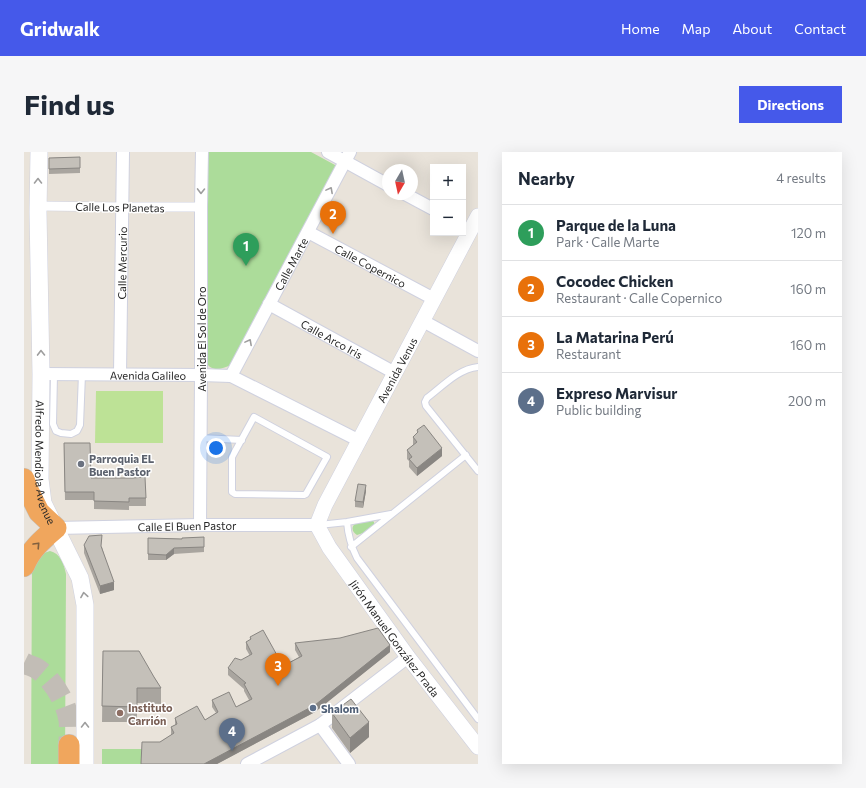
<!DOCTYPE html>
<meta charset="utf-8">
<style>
:root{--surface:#fff;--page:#f6f6f7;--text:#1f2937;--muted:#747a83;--line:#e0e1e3;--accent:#4559ea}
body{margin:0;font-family:Commissioner,sans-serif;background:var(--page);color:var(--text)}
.controls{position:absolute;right:12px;top:12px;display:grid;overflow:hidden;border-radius:0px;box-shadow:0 4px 16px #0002}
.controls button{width:36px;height:36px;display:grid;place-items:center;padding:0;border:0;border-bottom:1px solid var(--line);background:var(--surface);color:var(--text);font:20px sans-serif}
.compass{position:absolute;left:358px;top:12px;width:36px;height:36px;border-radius:50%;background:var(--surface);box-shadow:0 4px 16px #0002;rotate:189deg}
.you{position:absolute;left:192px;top:296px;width:14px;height:14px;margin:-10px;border:3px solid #fff;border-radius:50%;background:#1a73e8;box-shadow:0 0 0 6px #1a73e833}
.badge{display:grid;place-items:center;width:26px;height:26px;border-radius:50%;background:var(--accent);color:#fff;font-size:13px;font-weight:700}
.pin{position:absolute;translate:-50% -33px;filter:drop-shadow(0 1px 2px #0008)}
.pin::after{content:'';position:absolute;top:21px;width:14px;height:12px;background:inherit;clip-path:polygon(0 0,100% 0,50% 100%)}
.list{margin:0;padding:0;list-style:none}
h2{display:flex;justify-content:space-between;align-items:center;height:52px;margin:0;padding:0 16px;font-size:17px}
h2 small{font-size:13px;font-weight:400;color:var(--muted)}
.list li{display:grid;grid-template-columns:26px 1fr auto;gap:12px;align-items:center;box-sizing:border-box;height:56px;padding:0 16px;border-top:1px solid var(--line)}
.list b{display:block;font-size:15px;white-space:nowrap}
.list p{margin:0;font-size:13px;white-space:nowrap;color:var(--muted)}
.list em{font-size:13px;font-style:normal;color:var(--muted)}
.map{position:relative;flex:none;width:454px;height:612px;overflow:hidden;border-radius:0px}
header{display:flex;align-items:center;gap:24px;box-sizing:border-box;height:56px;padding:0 20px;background:var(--accent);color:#fff}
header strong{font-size:19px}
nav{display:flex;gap:22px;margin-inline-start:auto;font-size:14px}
.intro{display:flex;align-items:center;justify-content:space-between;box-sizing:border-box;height:96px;padding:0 24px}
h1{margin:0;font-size:28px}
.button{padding:10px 18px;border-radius:0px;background:var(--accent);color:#fff;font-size:14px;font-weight:700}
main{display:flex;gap:24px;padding:0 24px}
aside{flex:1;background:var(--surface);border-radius:0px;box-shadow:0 4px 16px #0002}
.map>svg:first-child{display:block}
</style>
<header>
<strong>Gridwalk</strong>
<nav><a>Home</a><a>Map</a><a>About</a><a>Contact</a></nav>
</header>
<div class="intro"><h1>Find us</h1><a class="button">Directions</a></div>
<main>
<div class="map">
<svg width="454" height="612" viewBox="0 0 454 612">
<rect width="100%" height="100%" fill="#e9e3da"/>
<!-- green -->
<path fill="#acdc9a" d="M182 0H287L311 13 312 16 207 213C197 217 188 221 181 209Z
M347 368 349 369 350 370V372L339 381 333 383C328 380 327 375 331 372Z
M26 399C36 401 40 412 42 422L41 612H7L8 416 17 402Z
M78 597H118L117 612H78Z"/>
<!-- pitch -->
<path fill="#bde296" d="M72 239H139V291H71Z"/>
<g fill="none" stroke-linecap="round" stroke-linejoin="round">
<!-- motorway-tunnel -->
<path stroke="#c2bdb6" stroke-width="21" stroke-dasharray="21 10" stroke-linecap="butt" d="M0 511C4 513 8 514 12 516 28 526 42 549 45 568 46 576 45 585 45 593"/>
<!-- service casing -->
<g stroke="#cfd1df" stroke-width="8">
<path id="service" d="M454 215C434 217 419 234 403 246L401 250 402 254 454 319
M30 222 29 272 32 279 37 281 47 282 53 279 56 273 58 222
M230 265 303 305 282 342 280 343 211 342 208 340V305Z
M176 286 218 288
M323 370C324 383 327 394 333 406L454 567
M295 373 323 370 367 362
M327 395 442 303"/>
</g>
<!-- pedestrian casing -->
<g stroke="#cfd1df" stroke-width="10">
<path id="pedestrian" d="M14 54 98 55H177"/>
</g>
<!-- minor casing -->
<g stroke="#cfd1df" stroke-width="14">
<g id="minor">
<path d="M304 0 364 33"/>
<path d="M381 42 409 57"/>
<path id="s1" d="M284 80 410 147"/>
<path id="s2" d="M245 152 371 221"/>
<path d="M399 169 454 199"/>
<path id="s3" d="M17 222 177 223 207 224 336 289"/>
<path id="s4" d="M96 222 99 0"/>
<path id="s5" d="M207 224 326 0"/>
<path id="s6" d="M176 373 177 223V55L178 0"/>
<path id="s7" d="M32 376 176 373H293"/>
<path d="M296 573 325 612"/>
<path d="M223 612 296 573 384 505"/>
</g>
</g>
<!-- tertiary casing -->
<g stroke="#cfd1df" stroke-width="16">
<g id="tertiary">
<path id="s8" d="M454 64 301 353 293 373 305 395 384 505 454 595"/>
</g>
</g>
<!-- secondary casing -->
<g stroke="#cfd1df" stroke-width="18">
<g id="secondary">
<path id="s9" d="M15 0 14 60 17 222 16 327 19 351 56 426 61 453V612"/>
</g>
</g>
<!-- motorway casing -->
<g stroke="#c3c3c3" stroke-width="22">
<path id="motorway" d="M0 327 4 338 15 360 32 376C18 388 7 397 0 414
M45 612V593"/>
</g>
<!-- service -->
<use href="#service" stroke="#fff" stroke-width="6"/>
<!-- pedestrian -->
<use href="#pedestrian" stroke="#fff" stroke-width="9"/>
<!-- minor -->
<use href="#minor" stroke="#fff" stroke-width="12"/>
<!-- tertiary -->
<use href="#tertiary" stroke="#fff" stroke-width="15"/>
<!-- secondary -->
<use href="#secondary" stroke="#fff" stroke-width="17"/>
<!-- motorway -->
<use href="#motorway" stroke="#f0a65d" stroke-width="21"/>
</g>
<!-- wall -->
<path fill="#a9a59f" d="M56 5V21L25 22V6Z
M393 278 418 304 393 324 385 315V309L383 307V298L389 293V285L393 281Z
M40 291 67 326 122 346V354H105V358L70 357V348H41Z
M342 339 339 356 331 355V349Z
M180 385V400L150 402 142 408H124V386L158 387Z
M60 393 78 395 90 438 76 442 60 401Z
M226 485 259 514 275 505 271 498V491L366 500 291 560 193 612H117L136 590 147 583V575L151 573V566L181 568 192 561 188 555V548L212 555 225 548 220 539V537L204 523V516L226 504 222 497V490L226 488Z
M79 499 130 525 137 536V552L113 551V570H78Z
M308 561 345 585 326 601 308 576Z"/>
<!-- shaded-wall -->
<path fill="#898682" d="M418 296V304L393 324V316Z
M342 333V339L339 356V350Z
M150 396V402L142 408V403Z
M90 430V438L76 442V434Z
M366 493V500L291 560 193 612H180Z
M345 570V585L326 601V586Z"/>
<!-- building -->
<path fill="#c4c0b9" stroke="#898682" d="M56 5V16L25 17V6Z
M400 273 418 296 393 316 385 307 388 305 383 298 393 290 389 285 394 280 393 278Z
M40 291H66L67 326H109L121 325 122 346H105V350L70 349V340H41Z
M334 332 342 333 339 350 331 349Z
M78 383 77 394 90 430 76 434 60 393 65 384Z
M180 385V395L150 396 142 403 124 402V386L158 387V386Z
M354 476 366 493 291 553 180 612H117L118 590H136L150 581 147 575 153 572 151 566 173 554 181 568 194 560 188 548 205 540 212 555 228 547 220 532 222 531 204 516 211 506 217 508 228 502 222 490 227 487 226 485 239 478 259 514 278 504 271 491 316 486Z
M79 499H115L130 525 137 536H113V555L78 554Z
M327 547 345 570 326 586 308 561Z"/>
<!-- one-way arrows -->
<defs><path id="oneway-chevron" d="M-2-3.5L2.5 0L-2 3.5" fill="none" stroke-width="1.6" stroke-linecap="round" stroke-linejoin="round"/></defs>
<g stroke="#9e9e9e">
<use href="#oneway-chevron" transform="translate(14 29) rotate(-90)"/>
<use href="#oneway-chevron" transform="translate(306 38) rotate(-62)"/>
<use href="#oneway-chevron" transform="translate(177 39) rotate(91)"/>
<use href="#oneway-chevron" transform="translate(225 190) rotate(-62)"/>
<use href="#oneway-chevron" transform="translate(17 201) rotate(-91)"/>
<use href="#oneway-chevron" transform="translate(60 443) rotate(-99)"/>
<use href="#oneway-chevron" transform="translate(61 573) rotate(-90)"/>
</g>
<use stroke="#81603f" href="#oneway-chevron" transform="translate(13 393) rotate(-47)"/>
<!-- markers -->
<circle fill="#6b7280" stroke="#fff" stroke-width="1.5" cx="57" cy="312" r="4"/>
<circle fill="#5c6f8a" stroke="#fff" stroke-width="1.5" cx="289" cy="556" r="4"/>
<circle fill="#8d6e63" stroke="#fff" stroke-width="1.5" cx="96" cy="561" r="4"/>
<g text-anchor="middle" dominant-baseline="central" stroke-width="3" stroke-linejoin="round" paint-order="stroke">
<!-- street labels -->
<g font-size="11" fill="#272727" stroke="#fff">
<text transform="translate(96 55) rotate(1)">Calle Los Planetas</text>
<text stroke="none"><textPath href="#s4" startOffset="111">Calle Mercurio</textPath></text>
<text stroke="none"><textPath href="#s5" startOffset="127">Calle Marte</textPath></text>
<text stroke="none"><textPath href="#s1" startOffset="71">Calle Copernico</textPath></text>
<text stroke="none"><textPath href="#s6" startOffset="186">Avenida El Sol de Oro</textPath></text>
<text stroke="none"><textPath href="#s2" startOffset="72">Calle Arco Iris</textPath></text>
<text transform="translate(373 218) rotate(-62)">Avenida Venus</text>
<text stroke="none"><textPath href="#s3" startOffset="107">Avenida Galileo</textPath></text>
<text stroke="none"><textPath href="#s9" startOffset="311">Alfredo Mendiola Avenue</textPath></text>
<text stroke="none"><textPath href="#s7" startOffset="131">Calle El Buen Pastor</textPath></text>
<text stroke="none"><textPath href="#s8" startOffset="486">Jirón Manuel González Prada</textPath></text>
</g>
<!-- worship labels -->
<g font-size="11" font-weight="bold" fill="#5b616d" stroke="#fff" text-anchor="start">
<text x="65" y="306">Parroquia EL<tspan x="65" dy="13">Buen Pastor</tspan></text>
</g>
<!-- education labels -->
<g font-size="11" font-weight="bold" fill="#785e54" stroke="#fff" text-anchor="start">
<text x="104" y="555">Instituto<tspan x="104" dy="13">Carrión</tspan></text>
</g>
<!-- service labels -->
<g font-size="11" font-weight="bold" fill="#4e5e75" stroke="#fff" text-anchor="start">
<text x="297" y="556">Shalom</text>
</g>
</g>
</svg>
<div class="controls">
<button>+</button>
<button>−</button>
</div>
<svg class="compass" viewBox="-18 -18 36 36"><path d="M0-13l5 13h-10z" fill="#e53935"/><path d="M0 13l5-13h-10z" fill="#747a83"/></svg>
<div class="you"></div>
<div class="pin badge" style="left:222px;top:114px;background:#2e9e5b">1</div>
<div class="pin badge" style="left:309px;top:82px;background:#e8710a">2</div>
<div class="pin badge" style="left:254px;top:534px;background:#e8710a">3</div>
<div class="pin badge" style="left:208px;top:599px;background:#5c6f8a">4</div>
</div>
<aside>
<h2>Nearby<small>4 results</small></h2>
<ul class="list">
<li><span class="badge" style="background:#2e9e5b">1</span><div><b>Parque de la Luna</b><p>Park · Calle Marte</p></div><em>120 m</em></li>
<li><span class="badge" style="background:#e8710a">2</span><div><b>Cocodec Chicken</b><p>Restaurant · Calle Copernico</p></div><em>160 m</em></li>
<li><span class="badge" style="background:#e8710a">3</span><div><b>La Matarina Perú</b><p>Restaurant</p></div><em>160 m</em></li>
<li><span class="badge" style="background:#5c6f8a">4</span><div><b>Expreso Marvisur</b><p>Public building</p></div><em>200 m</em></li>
</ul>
</aside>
</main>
